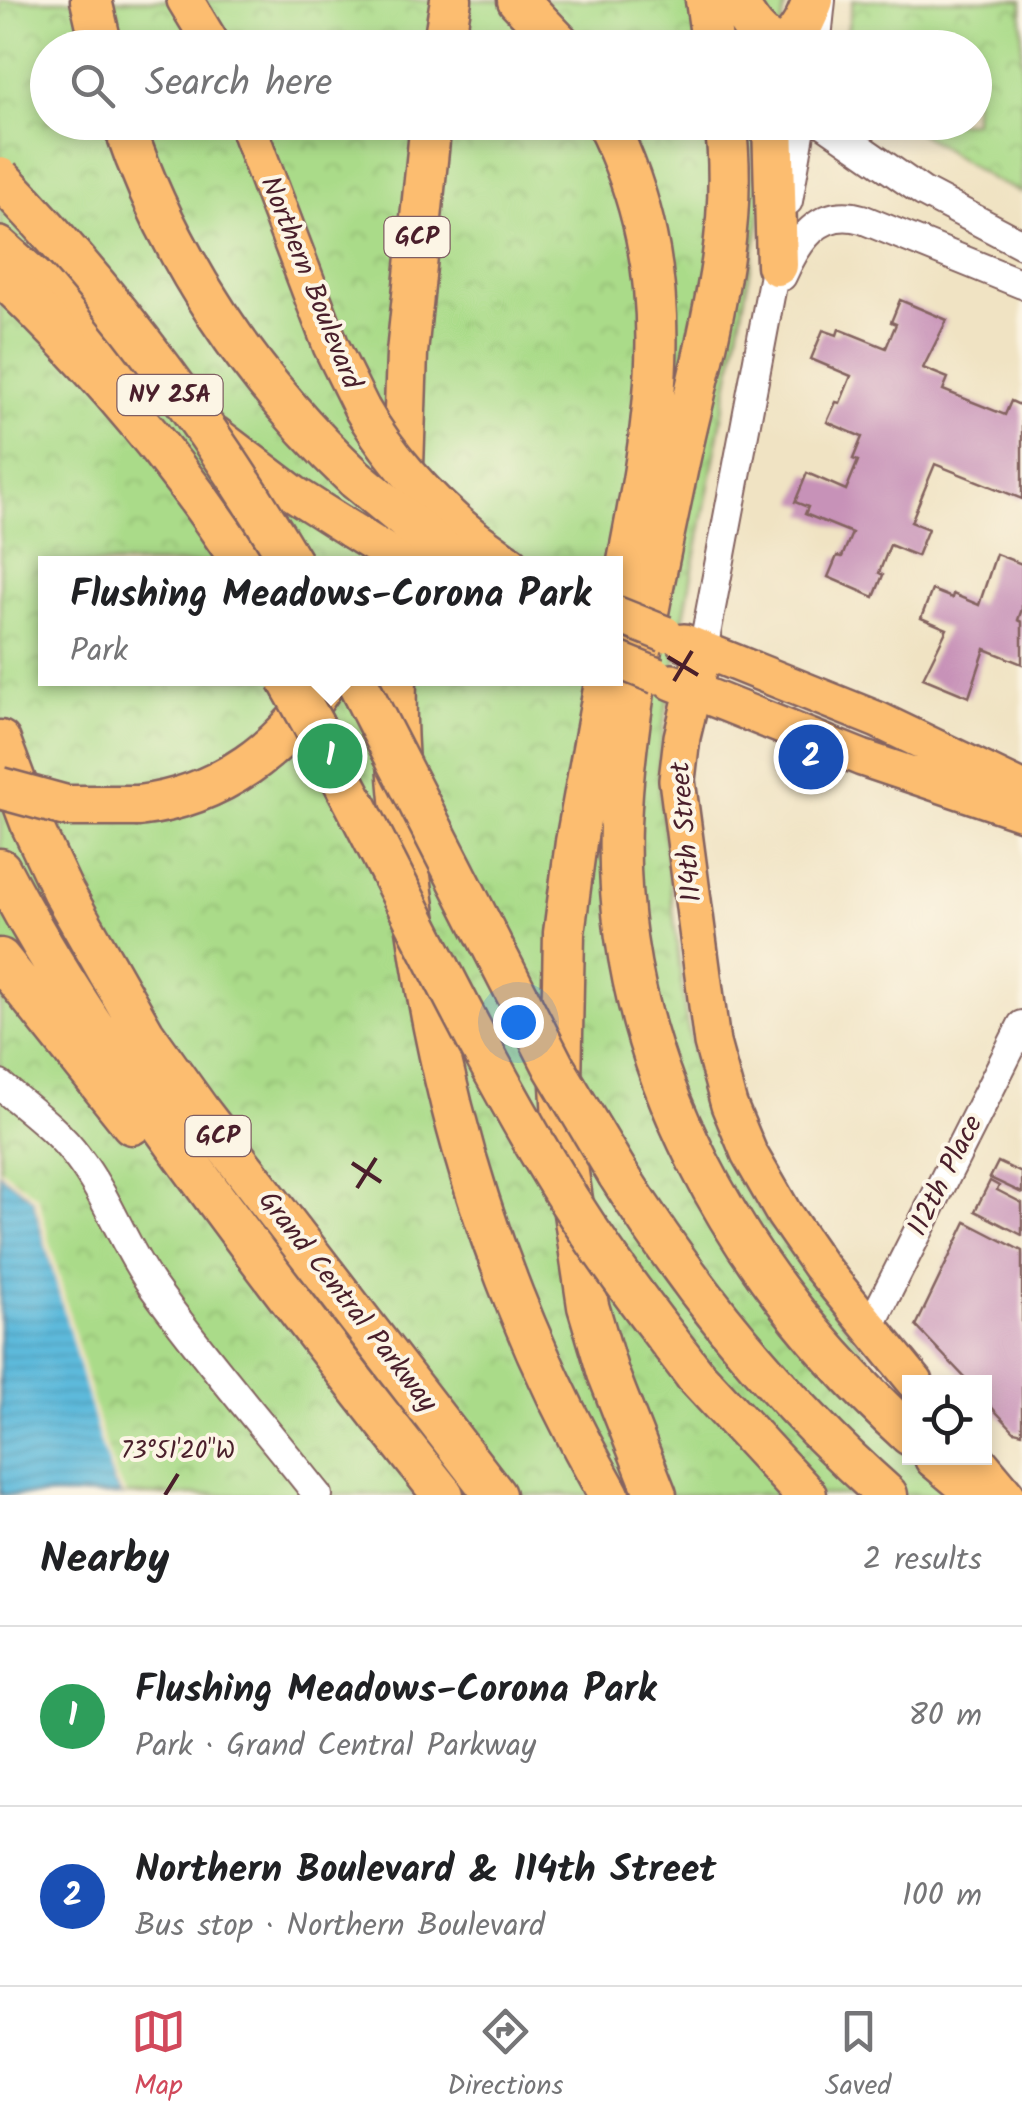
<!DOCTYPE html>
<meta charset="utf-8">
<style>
:root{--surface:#fff;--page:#f6f6f6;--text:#202124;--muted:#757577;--line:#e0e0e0;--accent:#d1495b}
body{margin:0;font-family:Kalam,sans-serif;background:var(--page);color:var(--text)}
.controls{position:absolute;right:30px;bottom:30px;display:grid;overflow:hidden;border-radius:0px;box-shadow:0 5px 15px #0003}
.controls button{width:90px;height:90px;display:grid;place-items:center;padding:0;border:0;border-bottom:2px solid var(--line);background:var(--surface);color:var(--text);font:50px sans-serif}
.you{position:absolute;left:518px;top:1022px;width:35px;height:35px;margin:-25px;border:8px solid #fff;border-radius:50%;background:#1a73e8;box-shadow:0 0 0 15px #1a73e833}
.badge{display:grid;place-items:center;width:65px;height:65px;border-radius:50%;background:var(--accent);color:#fff;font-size:32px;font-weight:700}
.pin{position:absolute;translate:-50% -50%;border:5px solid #fff;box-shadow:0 2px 10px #0006}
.popup{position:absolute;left:38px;top:556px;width:585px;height:130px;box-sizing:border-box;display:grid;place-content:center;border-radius:0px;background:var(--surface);filter:drop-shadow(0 2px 8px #0005);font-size:32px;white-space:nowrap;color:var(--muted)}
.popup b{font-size:38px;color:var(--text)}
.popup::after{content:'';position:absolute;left:50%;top:100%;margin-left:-20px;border:20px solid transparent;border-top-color:var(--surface)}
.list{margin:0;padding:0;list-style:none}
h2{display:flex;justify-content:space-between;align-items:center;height:130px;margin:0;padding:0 40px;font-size:42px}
h2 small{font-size:32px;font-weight:400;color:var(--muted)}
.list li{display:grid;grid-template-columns:65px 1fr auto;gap:30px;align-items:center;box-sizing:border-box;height:180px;padding:0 40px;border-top:2px solid var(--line)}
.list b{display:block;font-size:38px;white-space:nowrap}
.list p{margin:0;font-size:32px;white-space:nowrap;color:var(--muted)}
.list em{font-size:32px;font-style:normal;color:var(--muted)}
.icon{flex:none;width:55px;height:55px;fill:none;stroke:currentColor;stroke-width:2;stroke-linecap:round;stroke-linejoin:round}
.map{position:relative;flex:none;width:1022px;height:1495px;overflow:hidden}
.search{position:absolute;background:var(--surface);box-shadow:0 5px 15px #0003;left:30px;right:30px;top:30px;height:110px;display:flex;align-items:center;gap:25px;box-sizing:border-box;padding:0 35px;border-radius:55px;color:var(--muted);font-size:38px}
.sheet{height:490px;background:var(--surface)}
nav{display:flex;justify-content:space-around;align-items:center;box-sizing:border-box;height:140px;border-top:2px solid var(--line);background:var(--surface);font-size:28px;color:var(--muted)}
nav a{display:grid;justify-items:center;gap:5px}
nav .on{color:var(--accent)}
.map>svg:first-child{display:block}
</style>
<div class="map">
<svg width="1022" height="1495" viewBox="0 0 1022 1495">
<defs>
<pattern id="park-crowns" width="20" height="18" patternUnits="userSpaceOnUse" patternTransform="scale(2.5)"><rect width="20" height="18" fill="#aadb89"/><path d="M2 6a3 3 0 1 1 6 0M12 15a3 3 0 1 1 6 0" fill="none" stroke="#94bc76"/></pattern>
<pattern id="water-rules" width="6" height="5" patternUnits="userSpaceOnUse" patternTransform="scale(2.5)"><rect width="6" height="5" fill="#5dbadb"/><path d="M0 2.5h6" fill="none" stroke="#529fbc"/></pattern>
</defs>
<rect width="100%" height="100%" fill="#fcf5e5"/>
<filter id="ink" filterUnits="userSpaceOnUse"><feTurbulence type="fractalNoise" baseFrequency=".01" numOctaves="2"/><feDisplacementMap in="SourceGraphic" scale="20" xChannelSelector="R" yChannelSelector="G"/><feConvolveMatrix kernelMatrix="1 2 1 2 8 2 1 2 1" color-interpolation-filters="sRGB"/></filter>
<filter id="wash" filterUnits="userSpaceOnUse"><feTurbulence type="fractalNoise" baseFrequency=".0048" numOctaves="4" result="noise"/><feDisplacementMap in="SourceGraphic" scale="40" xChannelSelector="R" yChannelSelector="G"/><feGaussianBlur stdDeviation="2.25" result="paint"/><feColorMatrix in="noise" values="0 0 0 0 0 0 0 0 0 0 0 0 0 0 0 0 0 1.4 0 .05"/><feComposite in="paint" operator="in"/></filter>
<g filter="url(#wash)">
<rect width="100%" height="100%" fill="#f0e3c3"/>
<!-- park -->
<path fill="url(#park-crowns)" stroke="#7a7d5a" stroke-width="2.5" fill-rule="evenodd" d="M0 0H786L778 47 48 48V122L766 123 759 223 665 715 658 769 660 798 686 1020 705 1102 744 1188 909 1412 910 1458H944L972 1495H122L114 1482 33 1199 0 1173ZM45 564H615V678H45Z
M853 0H1022V193L991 179 904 123 974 122V48L844 47Z"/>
<!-- water -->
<path fill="url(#water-rules)" stroke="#546c83" stroke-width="2.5" d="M0 1173 33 1199 114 1482 122 1495H0Z"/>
<!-- pier -->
<path fill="#f0e3c3" d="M0 1168 38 1197 102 1434 118 1480 127 1495H122L114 1482 98 1436 33 1199 0 1173Z"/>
<g id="blocks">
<!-- building -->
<path fill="#c792b8" d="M900 300 947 320 923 368 948 378 943 390 1005 415 1011 401 1022 406V499L935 464 911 522 928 529 917 556 890 545 879 573 883 575 874 597 828 577 837 556 842 557 852 533 805 514 808 507 795 502 807 473 846 490 858 461 853 459 862 437 827 422 836 402 840 403 851 376 811 359 823 330 837 335 839 329 886 348 896 324 891 322Z
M996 554 1022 564V609L1018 620 1022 622V664L985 649 969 697 923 678 947 629 921 618 932 590 952 598 953 594 979 605Z
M998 1162 1022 1173V1193L990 1178Z
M990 1181 999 1186 997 1190 1022 1203V1235L975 1211Z
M966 1222 1022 1251V1433L1014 1431 984 1399V1382H969L916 1326Z"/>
</g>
</g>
<g filter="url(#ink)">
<use href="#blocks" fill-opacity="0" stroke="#846460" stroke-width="2.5"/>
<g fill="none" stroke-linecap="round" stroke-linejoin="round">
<!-- minor casing -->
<g stroke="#846460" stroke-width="32">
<path id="minor" d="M816 48 821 0
M822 122 923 192 1022 244
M788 201 802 122
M782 276C797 242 819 206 862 219L1022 284
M703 650 779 248
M0 1085C27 1108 57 1129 78 1158 108 1197 123 1244 151 1284 203 1357 263 1425 318 1495
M870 1327 1022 1025"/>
</g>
<!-- major casing -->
<g stroke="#846460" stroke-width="40">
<path id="major" d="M185 0 214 48
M246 122 331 346 362 409
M0 245 164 390
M215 434 293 493 351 530
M475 538 511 564
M684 642 878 720 1022 789
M703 650 682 737 677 780 712 1043 729 1105 749 1153 784 1214 820 1266 915 1382
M672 682 862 758 1022 812
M976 1458 1007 1495"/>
</g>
<!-- highway casing -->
<g stroke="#846460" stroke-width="45">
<path id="highway" d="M91 0 102 48
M518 0 564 48
M706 0 713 48
M739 6C768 58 794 57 813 0
M443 48 451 0
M123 122C169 259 251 380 356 479
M606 122C693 295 648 452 615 629
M725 122C741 237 702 355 678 466 654 581 625 708 620 825 612 1063 738 1278 910 1435
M773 122 777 265
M0 274C92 362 174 457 243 564
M402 495 407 353 431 122
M396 678C394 746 402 816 411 884 438 1107 498 1298 609 1495
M606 678 576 842 564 933 561 1085 565 1153 588 1306 608 1373 656 1495
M0 741 32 826 62 890 144 1034 200 1112 495 1495
M138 806C220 796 285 749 327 678
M0 869C54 973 120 1068 189 1163 271 1276 356 1386 443 1495
M0 959 132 1124
M618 1174C693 1293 782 1402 887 1495
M695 1375 806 1495
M935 1458 979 1495"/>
</g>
<!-- minor -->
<use href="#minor" stroke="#fff" stroke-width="28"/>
<!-- major -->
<use href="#major" stroke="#fcbd6f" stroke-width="35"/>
<!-- highway -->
<use href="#highway" stroke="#fcbd6f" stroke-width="40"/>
<!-- major-bridge casing -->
<g stroke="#846460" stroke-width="40" stroke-linecap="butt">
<path id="major-bridge" d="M362 409C391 460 430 501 475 538
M351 530 406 564
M615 614 665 634
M615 659 657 676"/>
</g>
<!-- highway-bridge casing -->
<g stroke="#846460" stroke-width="45" stroke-linecap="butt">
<path id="highway-bridge" d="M0 178C112 294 209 425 292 564
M356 479 458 563
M287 678C381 842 456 1015 554 1176 596 1246 645 1310 695 1375
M355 678 554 1067 618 1174
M0 788 66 806H138"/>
</g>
<!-- major-bridge -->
<use href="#major-bridge" stroke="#fcbd6f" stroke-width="35"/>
<!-- highway-bridge -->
<use href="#highway-bridge" stroke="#fcbd6f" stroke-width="40"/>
</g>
</g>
<!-- ticks -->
<path fill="none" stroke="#4a1f2b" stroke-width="4" d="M668 657 698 675M674 681 692 651M352 1163 381 1182M357 1188 376 1158M165 1495 178 1474"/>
<g text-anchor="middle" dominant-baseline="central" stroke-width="8" stroke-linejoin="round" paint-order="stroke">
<!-- shield labels -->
<g fill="#fcf5e5" stroke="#7f5f63" stroke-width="2.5">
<rect x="384.5" y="217" width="65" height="40" rx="8"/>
<rect x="117.5" y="375" width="105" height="40" rx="8"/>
<rect x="185.5" y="1116" width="65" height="40" rx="8"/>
</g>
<g font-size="25" font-weight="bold" fill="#4a1f2b">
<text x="417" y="237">GCP</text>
<text x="170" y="395">NY 25A</text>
<text x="218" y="1136">GCP</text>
</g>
<!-- street labels -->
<g font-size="28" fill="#4a1f2b" stroke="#fcf5e5">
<text transform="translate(310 283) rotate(68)">Northern Boulevard</text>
<text transform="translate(687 832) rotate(-95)">114th Street</text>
<text transform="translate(946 1176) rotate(-63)">112th Place</text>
<text transform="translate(347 1302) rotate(52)">Grand Central Parkway</text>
</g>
</g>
<g font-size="25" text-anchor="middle" fill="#4a1f2b" stroke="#fcf5e5" stroke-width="8" stroke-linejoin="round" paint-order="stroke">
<text x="178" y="1458">73°51'20"W</text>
</g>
</svg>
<div class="controls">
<button><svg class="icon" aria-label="locate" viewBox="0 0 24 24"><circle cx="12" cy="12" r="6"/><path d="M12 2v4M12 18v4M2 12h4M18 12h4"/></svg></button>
</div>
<div class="you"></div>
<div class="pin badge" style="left:330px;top:756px;background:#2e9e5b">1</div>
<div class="popup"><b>Flushing Meadows-Corona Park</b>Park</div>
<div class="pin badge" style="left:811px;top:757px;background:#1a4fb4">2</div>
<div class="search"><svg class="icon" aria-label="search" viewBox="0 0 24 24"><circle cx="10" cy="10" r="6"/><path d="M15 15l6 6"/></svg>Search here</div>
</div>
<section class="sheet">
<h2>Nearby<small>2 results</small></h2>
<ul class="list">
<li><span class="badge" style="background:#2e9e5b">1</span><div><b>Flushing Meadows-Corona Park</b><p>Park · Grand Central Parkway</p></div><em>80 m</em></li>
<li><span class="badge" style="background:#1a4fb4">2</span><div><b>Northern Boulevard &amp; 114th Street</b><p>Bus stop · Northern Boulevard</p></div><em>100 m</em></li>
</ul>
</section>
<nav>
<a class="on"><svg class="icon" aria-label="map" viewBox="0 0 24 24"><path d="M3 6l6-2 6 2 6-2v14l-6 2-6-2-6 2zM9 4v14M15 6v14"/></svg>Map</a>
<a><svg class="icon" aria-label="directions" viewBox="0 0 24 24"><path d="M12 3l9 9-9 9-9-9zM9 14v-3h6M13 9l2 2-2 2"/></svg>Directions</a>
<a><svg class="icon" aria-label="saved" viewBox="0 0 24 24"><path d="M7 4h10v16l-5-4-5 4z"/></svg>Saved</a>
</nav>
